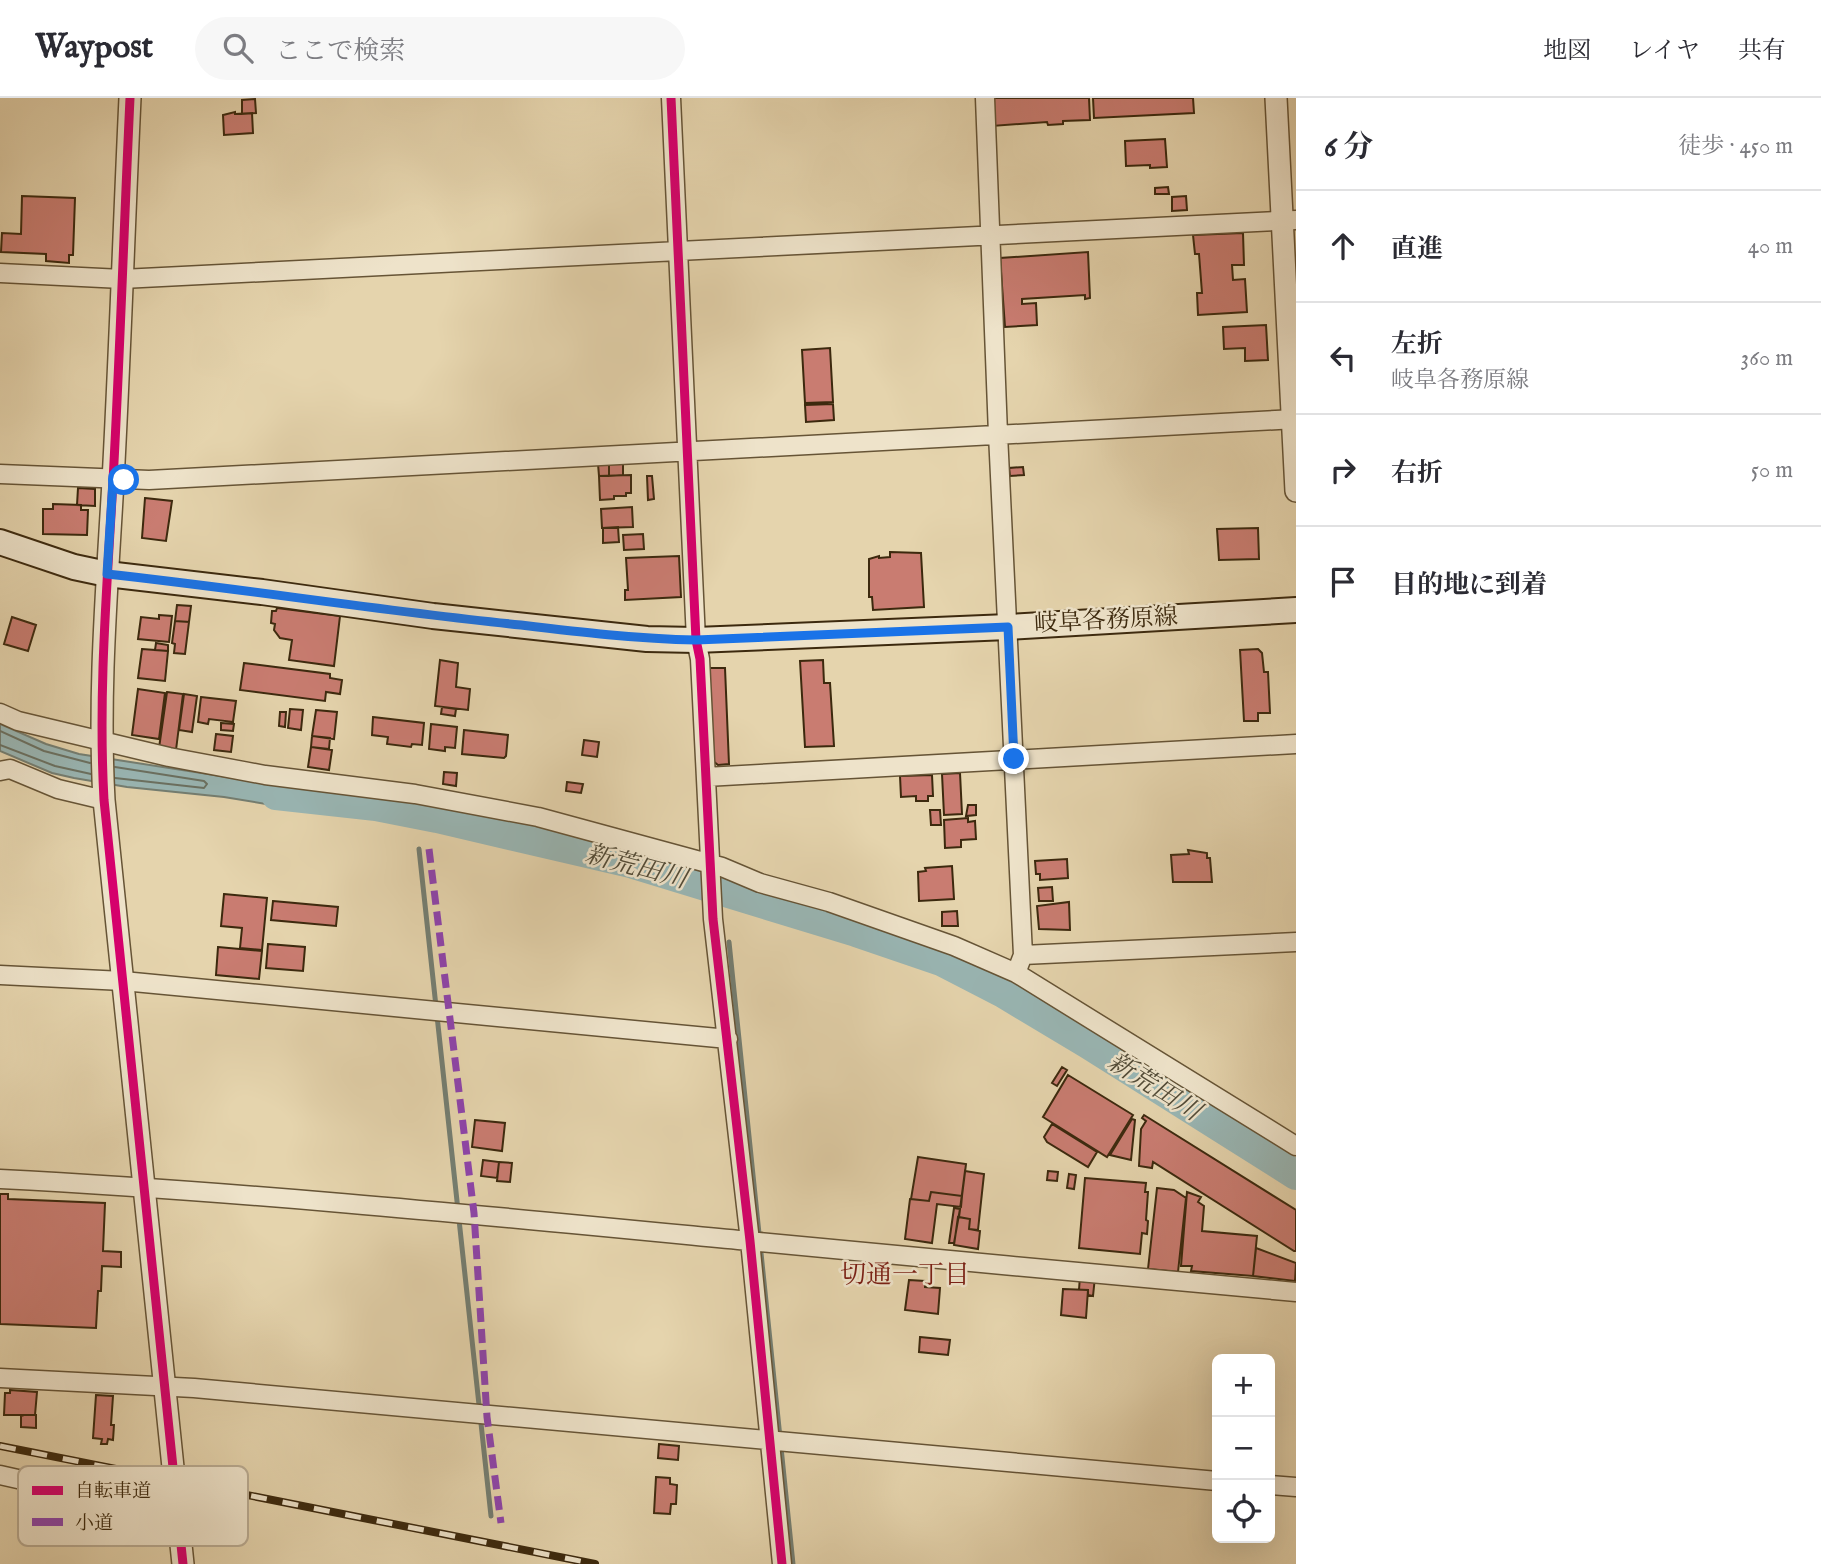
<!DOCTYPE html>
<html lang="ja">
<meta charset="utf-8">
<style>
:root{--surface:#fff;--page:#f7f7f7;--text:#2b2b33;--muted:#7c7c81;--line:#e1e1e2}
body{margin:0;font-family:"IM FELL English","Noto Serif JP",serif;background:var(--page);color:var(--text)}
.controls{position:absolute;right:21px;bottom:21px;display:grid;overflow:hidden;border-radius:10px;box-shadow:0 7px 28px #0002}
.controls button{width:63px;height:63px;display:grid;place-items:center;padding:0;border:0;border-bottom:2px solid var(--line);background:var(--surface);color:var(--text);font:35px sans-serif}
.stop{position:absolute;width:21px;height:21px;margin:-16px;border:5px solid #1a73e8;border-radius:50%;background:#fff}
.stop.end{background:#1a73e8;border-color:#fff;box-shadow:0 2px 7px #0008}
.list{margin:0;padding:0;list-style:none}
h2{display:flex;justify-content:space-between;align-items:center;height:91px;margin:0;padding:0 28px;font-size:30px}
h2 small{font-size:23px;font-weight:400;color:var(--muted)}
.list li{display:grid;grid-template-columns:46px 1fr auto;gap:21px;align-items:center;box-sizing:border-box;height:112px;padding:0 28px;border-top:2px solid var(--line)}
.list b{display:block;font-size:26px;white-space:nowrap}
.list p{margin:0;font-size:23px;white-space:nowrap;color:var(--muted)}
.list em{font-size:23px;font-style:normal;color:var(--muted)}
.icon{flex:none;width:38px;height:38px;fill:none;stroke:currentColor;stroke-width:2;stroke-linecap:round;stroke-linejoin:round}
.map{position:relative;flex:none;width:1296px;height:1466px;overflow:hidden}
header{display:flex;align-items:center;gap:42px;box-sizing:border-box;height:98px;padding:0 35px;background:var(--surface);border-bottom:2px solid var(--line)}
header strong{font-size:33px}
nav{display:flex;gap:38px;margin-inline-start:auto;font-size:24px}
.search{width:490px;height:63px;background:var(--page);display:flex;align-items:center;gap:18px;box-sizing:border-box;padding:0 24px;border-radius:38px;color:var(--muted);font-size:26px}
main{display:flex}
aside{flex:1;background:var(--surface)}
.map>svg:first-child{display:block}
</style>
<header>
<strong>Waypost</strong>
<div class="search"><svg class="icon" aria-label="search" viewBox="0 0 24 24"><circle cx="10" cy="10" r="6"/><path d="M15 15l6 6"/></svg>ここで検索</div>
<nav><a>地図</a><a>レイヤ</a><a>共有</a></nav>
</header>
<main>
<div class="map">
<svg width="1296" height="1466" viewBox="0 0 1296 1466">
<rect width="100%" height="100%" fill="#e5d4ad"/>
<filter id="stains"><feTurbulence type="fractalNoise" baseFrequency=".00286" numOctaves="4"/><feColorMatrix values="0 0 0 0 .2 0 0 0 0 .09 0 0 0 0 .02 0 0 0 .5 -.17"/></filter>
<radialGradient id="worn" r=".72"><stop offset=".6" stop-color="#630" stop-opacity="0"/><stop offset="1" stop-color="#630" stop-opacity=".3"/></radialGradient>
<!-- water -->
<path fill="#99b6b4" stroke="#747e72" stroke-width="2" d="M0 626 46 646 79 656 317 693 314 714 224 699 127 689 74 680 52 675 0 653Z"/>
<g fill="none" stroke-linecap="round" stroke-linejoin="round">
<!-- shore -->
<path stroke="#6a7061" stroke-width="2" d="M0 633 44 653 90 665
M0 647 55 668 91 676
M115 669 204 683 207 686 204 690 115 680"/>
<!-- stream -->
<path stroke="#747e72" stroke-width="5" d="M419 751 491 1418
M729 844 793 1466"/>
<!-- river -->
<path stroke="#99b6b4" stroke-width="30" d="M276 697 376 708 437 720 630 765 856 834 941 863 1003 895 1088 946 1296 1077"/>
</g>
<!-- building -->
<path fill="#c97c71" stroke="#3c290e" stroke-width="2" d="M990 0H1089L1090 22 1063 23V26L1048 27 1047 24 992 28Z
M1093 0H1193L1194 15 1094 20Z
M255 1 256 15 242 16V2Z
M235 14V16L252 15 253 35 224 37 223 17Z
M1165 41 1167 69 1150 70V67L1126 68 1125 43Z
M1168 89 1169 96H1155V90Z
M22 98 75 100 73 157H69V165L46 163V156L1 154 2 135 21 136Z
M1186 98 1187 112 1172 113V99Z
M1243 135 1244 167H1232L1233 182 1245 181 1247 214 1198 217 1197 195H1202L1199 156H1195L1193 137Z
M1088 154 1090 200 1085 201V197L1022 201V206L1036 205 1037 227 1005 229 1000 160Z
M1266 227 1268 262 1245 263V250L1224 251 1223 229Z
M830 250 833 304 805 305 802 252Z
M833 306 834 322 806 324 805 307Z
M609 365V378H599L598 366Z
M609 366H623V377L609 378Z
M1023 369 1024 377 1010 378 1009 370Z
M631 377V395H626V398H614V401L600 402 599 378Z
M647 378H652L654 401 648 402Z
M78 390 95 391V408L77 407Z
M145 400 172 403 166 443 142 440Z
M53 406 81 407V412H88L87 437 43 436V411H53Z
M632 409 633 429 602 430 601 411Z
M618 429 619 444 603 445V430Z
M1258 430 1259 461 1219 462 1217 431Z
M643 436 644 451 624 452 623 437Z
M890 454 921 455 924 509 873 512 872 499H869V461L879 458V460L890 459Z
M679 458 681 499 625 502V492H628L626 460Z
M177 507 191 508 189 524 175 523Z
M277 510 340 518 334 568 289 562 292 542 280 540 274 532 275 526 271 525 272 513H276Z
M159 517 172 518 169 544 138 541 141 519 159 521Z
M12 519 36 527 28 553 4 546Z
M175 523 189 524 185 556 174 555 175 546 172 545Z
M156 545 168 547V553L155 552Z
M142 551 168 553 165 583 138 580Z
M1258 551 1262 555 1264 574H1268L1270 615H1258V623H1244L1240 552Z
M440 562 458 565 456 589 470 591 468 612 435 608Z
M823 562 824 585H830L834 648 805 649 800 563Z
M244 565 330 576V580L342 582 340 596 326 594 325 603 240 592Z
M709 570H725L729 666 718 667 713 663 709 607H711Z
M138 591 165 595 159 641 132 637Z
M167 594 183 596 176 652 159 650Z
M184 596 197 598 192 634 179 632Z
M201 599 236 603 233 624 209 621 208 626 198 624Z
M442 609 456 611 455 618 441 616Z
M290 611 303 612 301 632 288 630Z
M316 612 337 614 334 641 312 638Z
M280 614H286L285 629 279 628Z
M373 619 424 625 422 647 412 646 411 649 387 646 388 639 372 637Z
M221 625 234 626 233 633 221 632Z
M431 626 457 629 455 650 445 649V653L429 651Z
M464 632 508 637 506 658 504 660 462 656Z
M216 636 233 638 231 654 214 652Z
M312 638 330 640 329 651 311 649Z
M584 642 599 644 597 659 582 657Z
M311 649 332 652 329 672 308 669Z
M444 674 457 675 456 688 443 686Z
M960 675 962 716 944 717 942 676Z
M932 677 933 698H928V703H916V698L901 699 900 678Z
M567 684 583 686 581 695 566 693Z
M968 707H976V717L966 718Z
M930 712H940L941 727H931Z
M968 720V724L975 723 976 741 961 742V749L945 750 944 722Z
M1188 752 1207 755V760H1210L1212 784H1173L1171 757 1189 756Z
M1067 761 1068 780 1040 782V776H1036L1035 763Z
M952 768 954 801 919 803 918 774 926 773 925 770Z
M1052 789 1053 803H1039L1038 790Z
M224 796 267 800 262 852 240 850 242 830 221 828Z
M273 803 338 809 336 828 271 822Z
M1069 804 1070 832 1039 831 1037 808Z
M957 813 958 828H942V814Z
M268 846 305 849 303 873 266 870Z
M218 849 262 853 259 881 216 877Z
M1062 969 1067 972 1057 988 1052 985Z
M1068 977 1133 1017 1107 1059 1043 1019Z
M1144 1017 1296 1112V1153H1294L1153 1064 1152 1070 1139 1068 1141 1031 1146 1023 1142 1020Z
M1132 1021 1135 1022 1131 1062 1110 1057Z
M475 1022 505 1025 502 1053 472 1049Z
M1052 1026 1097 1054 1088 1069 1047 1044 1044 1039Z
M918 1059 966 1066 962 1098 931 1094 929 1103 911 1101Z
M483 1062 499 1064 497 1080 481 1078Z
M499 1064 512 1065 510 1084 497 1083Z
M965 1073 984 1076 978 1132 969 1131 970 1121 959 1119Z
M1048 1073 1058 1074 1057 1083 1047 1082Z
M1069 1076 1076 1077 1074 1091 1067 1090Z
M1085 1080 1146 1085 1145 1094H1148L1146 1122 1148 1123 1147 1136 1142 1135 1140 1156 1079 1150Z
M1157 1090 1174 1092 1186 1100 1178 1174 1148 1171Z
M931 1094 962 1098 961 1109 937 1106 932 1145 905 1141 910 1101 929 1103Z
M1187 1094 1201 1099 1198 1104 1204 1108 1202 1133 1257 1138 1253 1178 1191 1173 1192 1168H1181Z
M0 1096H8V1101L105 1105 103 1153 121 1154V1169L102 1168 101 1193H98L96 1230 0 1226Z
M954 1110 960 1111 954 1145H949Z
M958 1119 970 1121 969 1131 980 1133 978 1151 954 1147Z
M1256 1150 1296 1165 1295 1183 1253 1178Z
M1080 1178 1095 1179 1093 1198 1088 1197V1192H1079Z
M909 1182 925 1183V1189L940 1190 938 1216 905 1212Z
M1063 1191 1088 1192 1086 1220 1061 1217Z
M920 1239 950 1242 948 1257 919 1254Z
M10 1292 37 1294 35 1317H4L5 1295H10Z
M96 1297 113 1298 111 1327H114L113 1342 108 1341 107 1346H101L102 1341 93 1340Z
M24 1317H36V1330L21 1329V1318Z
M659 1346 679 1348 678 1362 658 1360Z
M656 1379 670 1380V1386L677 1387 676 1406H671L670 1416 654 1415Z"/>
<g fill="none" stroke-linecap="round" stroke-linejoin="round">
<!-- minor casing -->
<g stroke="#665436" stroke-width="21">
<path id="minor" d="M671 0 696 542 700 561 713 821 750 1143 782 1466
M985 0 998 336 1023 857 1296 844
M0 175 122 181 1296 122
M0 376 149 382 1296 321
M0 615 18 623 169 659 265 677 415 696 538 719 722 769 760 785 829 804 954 848 1016 875 1023 857
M0 673 10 671 58 691 104 702
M706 679 1296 646
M1016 875 1296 1048
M0 877 123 883 728 941
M0 1081C251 1094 500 1119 749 1143 931 1161 1114 1177 1296 1194
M0 1280 194 1290 1217 1383
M0 1377 178 1417
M1270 1387 1296 1389"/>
</g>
<!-- tertiary casing -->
<g stroke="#665436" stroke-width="24">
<path id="tertiary" d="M130 0C124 128 120 255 113 383 107 490 98 595 104 702L183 1466
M1276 0 1296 393"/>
</g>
<!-- secondary casing -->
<g stroke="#3c290e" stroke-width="28">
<path id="secondary" d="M0 444 74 469 107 476 262 494 433 518 647 541 696 542 1008 529 1296 512"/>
</g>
<!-- minor -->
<use href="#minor" stroke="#eee3ca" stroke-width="18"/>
<!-- tertiary -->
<use href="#tertiary" stroke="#eee3ca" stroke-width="21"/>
<!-- secondary -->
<use href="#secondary" stroke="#eee3ca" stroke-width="24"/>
<!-- rail casing -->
<g stroke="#3c290e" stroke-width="8">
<path id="rail" d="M0 1348 595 1466"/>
</g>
<!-- rail -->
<use href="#rail" stroke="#eee3ca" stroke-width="5" stroke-dasharray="16" stroke-linecap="butt"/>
<!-- quiet -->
<path stroke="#8e44ad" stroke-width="7" stroke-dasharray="14 7" stroke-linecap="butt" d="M429 751 474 1115 487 1319 501 1425"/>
<!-- cycleway casing -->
<g stroke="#eee3ca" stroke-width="13">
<path id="cycleway" d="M130 0C124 128 120 255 113 383 107 490 98 595 104 702L183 1466
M671 0 696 542 700 561 713 821 750 1143 782 1466"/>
</g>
<!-- cycleway -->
<use href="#cycleway" stroke="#d6006c" stroke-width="9"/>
</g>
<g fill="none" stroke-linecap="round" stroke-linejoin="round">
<!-- route -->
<path stroke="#1a73e8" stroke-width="9" d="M124 382H113L107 476C245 491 382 513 521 527 579 534 637 541 696 542L1008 529 1014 661"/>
</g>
<g text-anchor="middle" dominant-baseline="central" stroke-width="5" stroke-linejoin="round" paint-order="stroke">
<!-- street labels -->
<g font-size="24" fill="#3c290e" stroke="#eee3ca">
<text transform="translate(1106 523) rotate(-3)">岐阜各務原線</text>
</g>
<!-- water labels -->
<g font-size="26" font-style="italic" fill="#534c38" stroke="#eee3ca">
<text transform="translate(636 769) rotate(15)">新荒田川</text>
<text transform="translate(1154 989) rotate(32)">新荒田川</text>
</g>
<!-- neighbourhood labels -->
<g font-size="26" fill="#7a1f14" stroke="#eee3ca">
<text x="905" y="1177">切通一丁目</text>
</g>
</g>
<!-- legend -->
<rect x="18" y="1368" width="230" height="80" rx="10" fill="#eee3ca" stroke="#b9ab92" stroke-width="2"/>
<rect x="32" y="1388" width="31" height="9" fill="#d6006c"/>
<rect x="32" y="1420" width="31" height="8" fill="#8e44ad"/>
<g font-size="19" fill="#3c290e">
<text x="75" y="1399">自転車道</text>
<text x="75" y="1431">小道</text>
</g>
<rect width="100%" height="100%" filter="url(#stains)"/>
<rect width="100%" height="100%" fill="url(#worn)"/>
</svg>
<div class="controls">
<button>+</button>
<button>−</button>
<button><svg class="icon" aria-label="locate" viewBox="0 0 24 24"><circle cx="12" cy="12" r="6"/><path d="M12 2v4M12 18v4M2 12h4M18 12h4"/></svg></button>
</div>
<div class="stop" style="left:124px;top:382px"></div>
<div class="stop end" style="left:1014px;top:661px"></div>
</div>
<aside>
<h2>6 分<small>徒歩 · 450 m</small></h2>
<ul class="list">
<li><svg class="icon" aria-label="ahead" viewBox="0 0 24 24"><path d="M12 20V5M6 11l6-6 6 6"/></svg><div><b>直進</b></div><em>40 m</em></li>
<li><svg class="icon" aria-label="left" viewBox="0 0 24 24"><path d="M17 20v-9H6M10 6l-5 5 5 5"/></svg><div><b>左折</b><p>岐阜各務原線</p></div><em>360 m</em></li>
<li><svg class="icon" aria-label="right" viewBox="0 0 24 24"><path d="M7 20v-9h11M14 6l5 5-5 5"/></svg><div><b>右折</b></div><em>50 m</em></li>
<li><svg class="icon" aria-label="arrive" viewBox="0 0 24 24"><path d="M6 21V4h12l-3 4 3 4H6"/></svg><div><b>目的地に到着</b></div></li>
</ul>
</aside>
</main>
